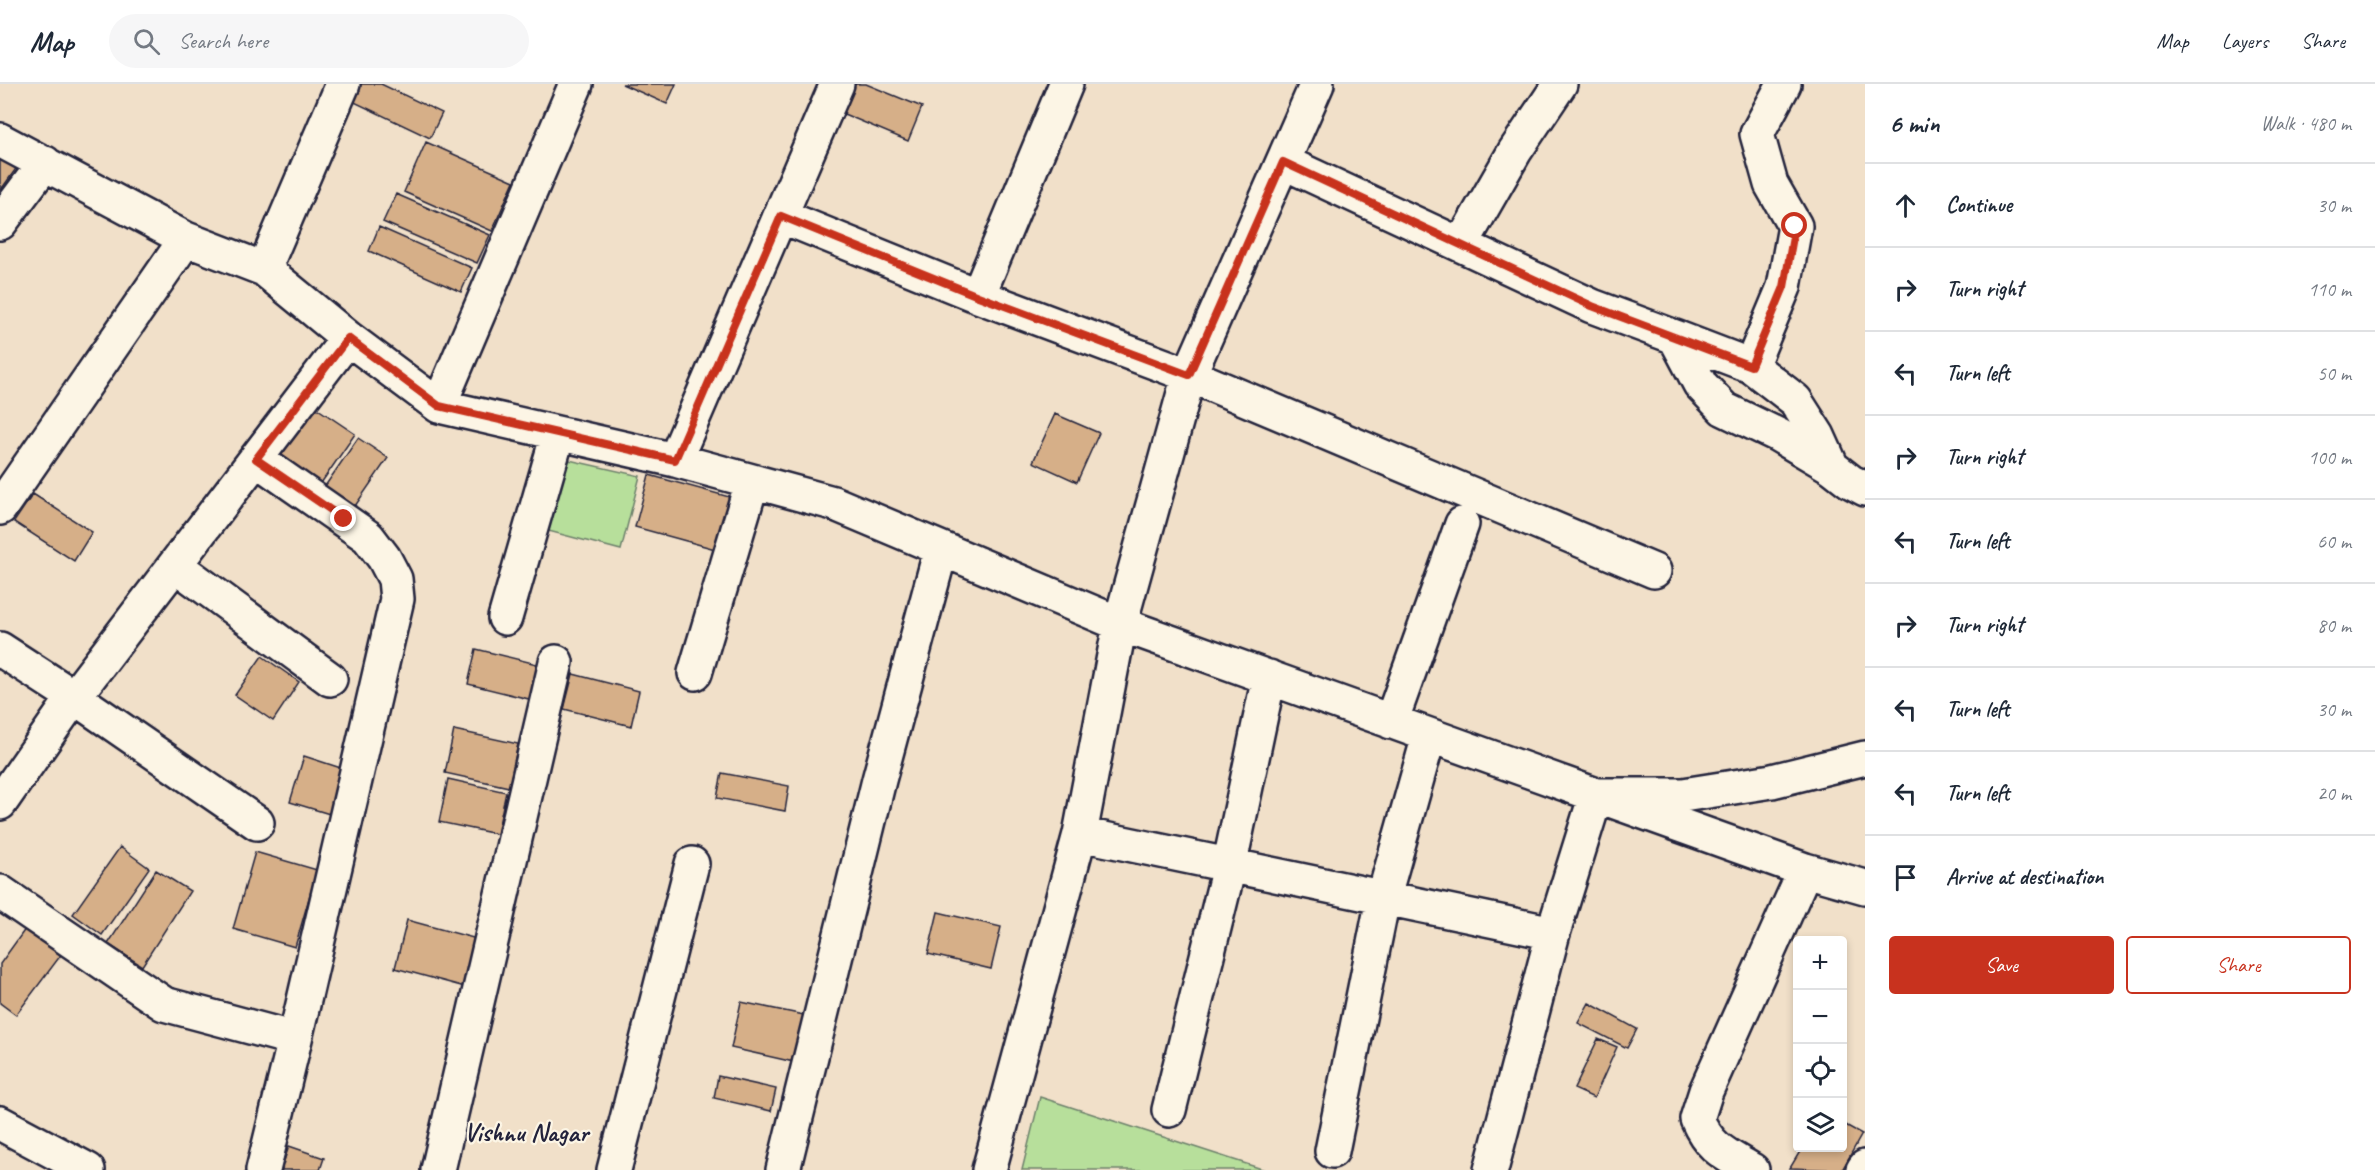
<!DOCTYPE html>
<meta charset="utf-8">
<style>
:root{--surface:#fff;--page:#f6f6f7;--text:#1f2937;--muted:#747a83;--line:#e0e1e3;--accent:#c8321e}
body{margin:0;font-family:Caveat,sans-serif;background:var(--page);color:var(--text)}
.controls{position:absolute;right:18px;bottom:18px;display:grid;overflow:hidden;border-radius:6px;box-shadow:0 3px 9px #0003}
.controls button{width:54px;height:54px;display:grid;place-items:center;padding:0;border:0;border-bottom:2px solid var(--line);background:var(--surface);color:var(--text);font:30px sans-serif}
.stop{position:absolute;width:18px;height:18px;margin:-14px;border:4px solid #c8321e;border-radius:50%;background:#fff}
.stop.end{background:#c8321e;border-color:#fff;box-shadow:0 2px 6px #0008}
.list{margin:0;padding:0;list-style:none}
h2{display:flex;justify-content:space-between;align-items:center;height:78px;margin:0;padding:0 24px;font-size:26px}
h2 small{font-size:20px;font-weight:400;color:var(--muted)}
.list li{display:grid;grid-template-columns:39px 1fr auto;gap:18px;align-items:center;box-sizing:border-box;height:84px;padding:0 24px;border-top:2px solid var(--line)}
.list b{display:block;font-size:22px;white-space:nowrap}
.list em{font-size:20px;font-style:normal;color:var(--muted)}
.actions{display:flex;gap:12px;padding:18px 24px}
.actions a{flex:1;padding:14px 0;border:2px solid var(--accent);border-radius:6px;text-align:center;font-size:21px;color:var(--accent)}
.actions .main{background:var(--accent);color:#fff}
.icon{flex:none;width:33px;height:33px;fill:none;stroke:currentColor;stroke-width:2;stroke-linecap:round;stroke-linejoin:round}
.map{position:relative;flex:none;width:1865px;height:1086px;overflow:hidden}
header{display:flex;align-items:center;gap:36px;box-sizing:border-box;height:84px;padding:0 30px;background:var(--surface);border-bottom:2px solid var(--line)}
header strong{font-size:28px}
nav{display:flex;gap:33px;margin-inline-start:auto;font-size:21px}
.search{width:420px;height:54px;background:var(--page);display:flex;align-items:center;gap:15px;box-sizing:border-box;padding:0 21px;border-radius:33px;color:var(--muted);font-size:22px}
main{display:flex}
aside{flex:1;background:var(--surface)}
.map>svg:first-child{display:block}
</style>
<header>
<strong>Map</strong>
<div class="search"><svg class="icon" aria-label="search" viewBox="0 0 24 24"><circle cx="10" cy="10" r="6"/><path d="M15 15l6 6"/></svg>Search here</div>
<nav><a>Map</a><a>Layers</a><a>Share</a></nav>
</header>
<main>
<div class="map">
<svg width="1865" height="1086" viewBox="0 0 1865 1086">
<rect width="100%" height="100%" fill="#f1e0c9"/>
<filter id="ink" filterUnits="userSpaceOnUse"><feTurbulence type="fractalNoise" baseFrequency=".0167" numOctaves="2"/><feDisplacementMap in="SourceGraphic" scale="12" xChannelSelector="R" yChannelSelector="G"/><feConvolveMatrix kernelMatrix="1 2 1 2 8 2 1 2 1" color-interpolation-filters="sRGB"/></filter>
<g filter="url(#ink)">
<!-- green -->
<path fill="#b7df9b" stroke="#6c806b" stroke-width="1.5" d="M560 374 640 392 621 466 541 445Z
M1040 1013 1265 1086H1022Z"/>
<!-- building -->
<path fill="#d6af88" stroke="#22223b" stroke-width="1.5" d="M356 0H381L442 29 430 54 348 15Z
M622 0H676L667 20Z
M842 0H866L922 23 908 57 832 25Z
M426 58 514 97 492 147 404 108Z
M0 68 18 82 0 107Z
M396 110 490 151 477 179 383 138Z
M379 143 472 184 461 208 369 167Z
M312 321 355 350 317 405 274 376Z
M1055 330 1099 349 1077 398 1033 378Z
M358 354 388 374 353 425 323 405Z
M649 391 733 414 719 466 635 443Z
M33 410 92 448 74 477 14 438Z
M476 565 545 582 537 617 468 600Z
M262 572 299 598 273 637 235 611Z
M573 590 639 607 631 642 564 625Z
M454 646 518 660 509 703 445 689Z
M304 672 347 686 333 731 290 718Z
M722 689 789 702 785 727 717 714Z
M448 695 506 708 497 750 439 738Z
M120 763 149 784 102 851 73 830Z
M255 768 317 786 295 863 233 845Z
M156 786 190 807 142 882 108 860Z
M938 828 1001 843 991 885 928 870Z
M407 836 477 855 465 903 395 884Z
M28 841 64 867 16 931 0 919V880Z
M741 918 804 931 794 978 731 964Z
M1589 919 1637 945 1627 964 1578 939Z
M1598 955 1617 963 1594 1014 1574 1005Z
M718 992 776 1005 771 1027 714 1014Z
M1842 1039 1862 1050 1842 1086 1790 1084 1802 1064H1842Z
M289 1062 324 1074 320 1086H281Z"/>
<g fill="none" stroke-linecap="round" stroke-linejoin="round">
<!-- minor casing -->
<g stroke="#22223b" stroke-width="38">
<path id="minor" d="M0 56 186 155 264 185 348 254 439 322 675 376 833 419 1120 540 1596 711H1683L1772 697 1865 674
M1283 78 1592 222 1675 253 1700 300 1724 325 1778 351 1832 383 1850 397 1865 405
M781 132 978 212 1189 291 1654 487
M0 139 45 79
M1461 161 1515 67 1560 0
M264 185 343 0
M978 212 1066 0
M1675 253 1751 282 1795 316 1818 352 1832 383
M1751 282 1784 203 1795 142 1771 100 1757 50 1784 0
M439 322 576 0
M256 375 368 453 384 474 395 495 397 515 295 955 263 1086
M675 376 837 0
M0 424 186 155
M175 481 330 595
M505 534 558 350
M0 565 74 613 257 739
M695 589 752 398
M1391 638 1462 440
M0 719 74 613 348 254
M1080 750 1553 849 1596 711 1805 786 1865 803
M0 808 164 920 295 955
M1169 1026 1229 783 1269 593
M0 1039 88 1086
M1332 1067 1383 815 1429 652
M438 1086 556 578
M614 1086 692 780
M783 1086 879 696 941 465
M989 1086 1080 750 1120 540 1189 291 1317 0
M1491 1086 1553 849
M1752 1086C1725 1070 1710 1065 1697 1035L1706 1007 1805 786
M1863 1086 1865 1083"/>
</g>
<!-- minor -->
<use href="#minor" stroke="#fcf5e5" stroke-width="33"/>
</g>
</g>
<g fill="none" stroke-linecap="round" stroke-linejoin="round" filter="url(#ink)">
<!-- route -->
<path stroke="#c8321e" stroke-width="8" d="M344 435 256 375 348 254 439 322 675 376 781 132 978 212 1189 291 1283 78 1592 222 1751 282 1784 203 1795 142"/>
</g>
<g text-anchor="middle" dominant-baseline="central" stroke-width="4.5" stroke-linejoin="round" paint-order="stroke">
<!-- neighbourhood labels -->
<g font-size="26" font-weight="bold" fill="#22223b" stroke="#fcf5e5">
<text x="526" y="1048">Vishnu Nagar</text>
</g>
</g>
</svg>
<div class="controls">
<button>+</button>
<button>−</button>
<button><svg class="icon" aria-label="locate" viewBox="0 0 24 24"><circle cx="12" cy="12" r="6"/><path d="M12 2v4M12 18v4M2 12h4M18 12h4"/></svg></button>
<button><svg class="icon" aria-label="layers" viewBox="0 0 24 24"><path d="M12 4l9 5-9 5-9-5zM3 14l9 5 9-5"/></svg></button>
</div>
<div class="stop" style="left:1795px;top:142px"></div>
<div class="stop end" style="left:344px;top:435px"></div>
</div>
<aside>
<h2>6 min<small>Walk · 480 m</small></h2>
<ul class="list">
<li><svg class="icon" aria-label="ahead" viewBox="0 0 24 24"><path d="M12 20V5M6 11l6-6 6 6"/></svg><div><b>Continue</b></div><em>30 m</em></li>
<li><svg class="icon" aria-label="right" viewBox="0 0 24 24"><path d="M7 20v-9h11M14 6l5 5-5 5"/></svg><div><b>Turn right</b></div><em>110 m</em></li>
<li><svg class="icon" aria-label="left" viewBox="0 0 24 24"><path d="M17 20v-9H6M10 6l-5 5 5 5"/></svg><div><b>Turn left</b></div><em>50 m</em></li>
<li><svg class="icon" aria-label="right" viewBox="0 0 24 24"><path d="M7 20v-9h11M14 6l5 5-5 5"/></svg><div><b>Turn right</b></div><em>100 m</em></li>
<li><svg class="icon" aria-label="left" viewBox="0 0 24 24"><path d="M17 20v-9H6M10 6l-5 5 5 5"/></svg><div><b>Turn left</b></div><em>60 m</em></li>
<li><svg class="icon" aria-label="right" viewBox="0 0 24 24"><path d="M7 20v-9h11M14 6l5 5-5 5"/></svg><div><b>Turn right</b></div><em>80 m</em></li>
<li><svg class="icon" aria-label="left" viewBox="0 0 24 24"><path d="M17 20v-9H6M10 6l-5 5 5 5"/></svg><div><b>Turn left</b></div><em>30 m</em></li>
<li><svg class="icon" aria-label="left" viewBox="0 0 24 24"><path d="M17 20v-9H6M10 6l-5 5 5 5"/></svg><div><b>Turn left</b></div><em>20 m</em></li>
<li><svg class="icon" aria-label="arrive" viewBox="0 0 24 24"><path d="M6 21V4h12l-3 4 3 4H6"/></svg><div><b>Arrive at destination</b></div></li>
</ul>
<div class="actions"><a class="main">Save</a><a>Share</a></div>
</aside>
</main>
